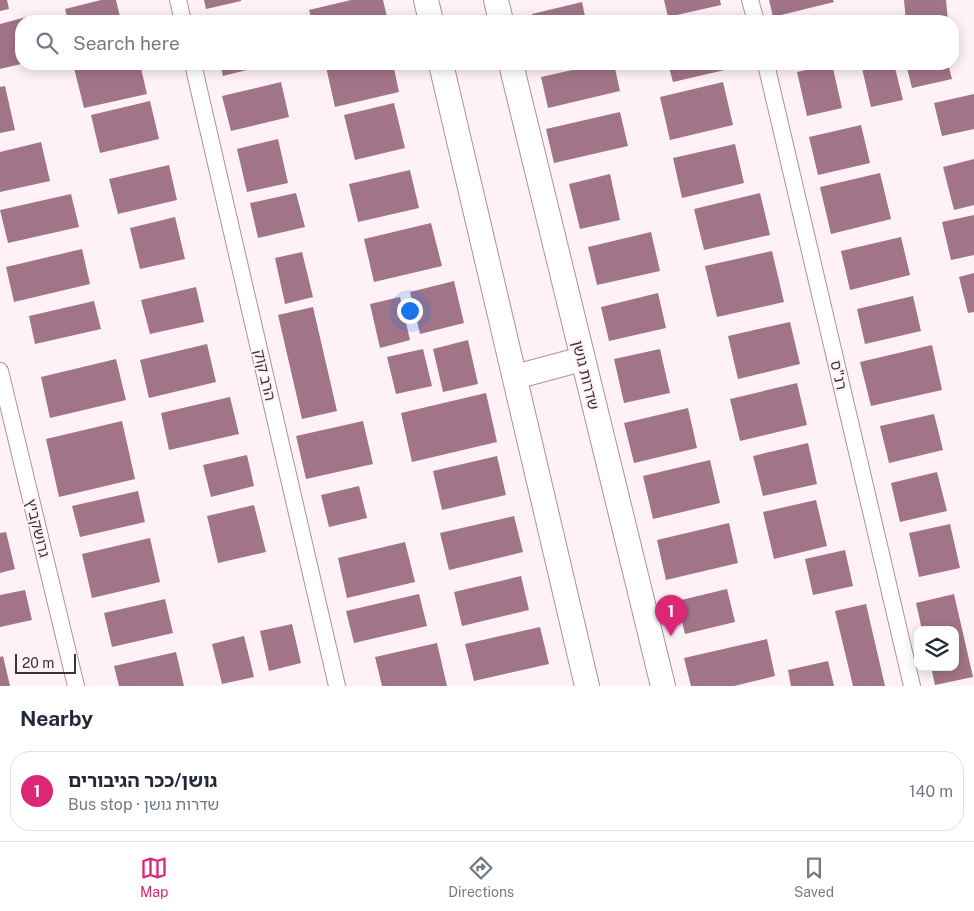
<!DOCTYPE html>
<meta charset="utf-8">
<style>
:root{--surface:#fff;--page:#f6f6f7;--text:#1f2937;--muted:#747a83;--line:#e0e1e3;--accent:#db2777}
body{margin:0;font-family:"Public Sans","Noto Sans Hebrew",sans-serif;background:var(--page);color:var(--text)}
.controls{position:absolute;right:15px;bottom:15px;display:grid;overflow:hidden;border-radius:10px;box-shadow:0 2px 12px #0003}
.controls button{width:45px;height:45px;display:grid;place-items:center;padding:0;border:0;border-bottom:1px solid var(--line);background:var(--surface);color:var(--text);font:25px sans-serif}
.scale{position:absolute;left:15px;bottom:12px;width:61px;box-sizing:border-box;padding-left:5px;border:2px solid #3f3237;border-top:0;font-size:14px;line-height:18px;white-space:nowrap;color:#3f3237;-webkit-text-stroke:4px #fff2f7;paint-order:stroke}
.you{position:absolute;left:409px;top:310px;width:18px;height:18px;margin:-12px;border:4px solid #fff;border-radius:50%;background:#1a73e8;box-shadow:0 0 0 8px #1a73e833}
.badge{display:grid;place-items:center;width:32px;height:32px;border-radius:50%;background:var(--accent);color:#fff;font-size:16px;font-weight:700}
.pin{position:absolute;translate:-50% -41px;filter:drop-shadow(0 1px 2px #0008)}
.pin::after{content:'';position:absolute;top:26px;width:18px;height:15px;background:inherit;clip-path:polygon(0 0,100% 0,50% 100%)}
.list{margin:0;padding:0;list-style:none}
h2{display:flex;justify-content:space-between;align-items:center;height:65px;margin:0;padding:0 20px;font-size:21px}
h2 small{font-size:16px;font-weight:400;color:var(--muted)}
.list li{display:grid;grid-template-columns:32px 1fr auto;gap:15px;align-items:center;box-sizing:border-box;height:80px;margin:0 10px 10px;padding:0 10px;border:1px solid var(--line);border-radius:20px}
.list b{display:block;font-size:19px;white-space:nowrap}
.list p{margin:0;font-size:16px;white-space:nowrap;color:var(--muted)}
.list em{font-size:16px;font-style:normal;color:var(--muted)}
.icon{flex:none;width:28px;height:28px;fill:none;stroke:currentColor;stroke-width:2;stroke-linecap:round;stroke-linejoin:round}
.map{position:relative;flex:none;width:974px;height:686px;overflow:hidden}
.search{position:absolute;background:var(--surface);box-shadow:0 2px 12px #0003;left:15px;right:15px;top:15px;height:55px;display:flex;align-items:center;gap:12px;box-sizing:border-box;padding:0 18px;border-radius:20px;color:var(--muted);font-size:19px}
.sheet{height:155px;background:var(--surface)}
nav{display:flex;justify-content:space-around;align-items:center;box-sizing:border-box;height:70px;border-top:1px solid var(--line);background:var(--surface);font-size:14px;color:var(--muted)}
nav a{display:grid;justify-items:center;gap:2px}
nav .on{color:var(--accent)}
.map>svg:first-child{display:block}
</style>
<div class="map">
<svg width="974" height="686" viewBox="0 0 974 686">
<rect width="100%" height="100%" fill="#fff2f7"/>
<!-- building -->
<path fill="#a27487" d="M0 0H7L9 9 0 11Z
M101 0H116L121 21H68L65 9Z
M204 0H241V1L206 9Z
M351 0H383L388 21H312L309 10Z
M664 0H720L721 5 668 17Z
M769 0H833L834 2 773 17Z
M904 0H946L948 21H906Z
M582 2 586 21H534L532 14Z
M818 15 820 21H794Z
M26 17 27 21H21V64L0 69V24Z
M73 64H140L147 94 84 108Z
M220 64H271L223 76Z
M339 64H393L399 92 335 107 326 67Z
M599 64H614L620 91 548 108 541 77Z
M668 64H728L729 69 673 82Z
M832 64 842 108 807 116 797 72Z
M861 64H894L903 100 871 107Z
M906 64H948L952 79 912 88Z
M281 82 289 117 231 131 222 96Z
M723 82 733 125 670 140 660 97Z
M5 86 15 130 0 133V87Z
M974 94V129L942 136 934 103Z
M150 101 159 139 100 153 91 115Z
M394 103 405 148 355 160 344 115Z
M620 112 628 146 554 163 546 129Z
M861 125 870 163 818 175 809 137Z
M278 139 288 183 247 192 237 149Z
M41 142 50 181 0 192V152Z
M735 144 744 183 682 198 673 158Z
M974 159V205L954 210 943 167Z
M169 165 177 200 118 214 109 179Z
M410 170 419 208 358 222 349 184Z
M880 173 891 219 831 234 820 187Z
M610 174 620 220 580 229 569 184Z
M296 193 305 227 258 238 250 203Z
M760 193 770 235 704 250 694 209Z
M71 194 79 227 8 243 0 210Z
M974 215V255L951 260 942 222Z
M175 217 185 259 140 269 130 228Z
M431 223 442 266 374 282 364 239Z
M651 232 660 271 597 285 588 247Z
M901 237 910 275 850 290 841 251Z
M82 249 90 284 14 302 6 267Z
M772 251 784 302 717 317 705 266Z
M302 252 313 297 285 304 275 258Z
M974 273V312L968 313 959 277Z
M454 281 464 323 420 334 410 292Z
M196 287 204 322 150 334 141 300Z
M658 293 666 328 609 341 601 307Z
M913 296 921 331 865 344 857 309Z
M400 297 410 340 380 348 370 304Z
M94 301 101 329 35 344 29 316Z
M313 307 337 411 302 419 278 315Z
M790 322 800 364 738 379 728 336Z
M468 340 478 384 443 392 433 349Z
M207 344 216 382 149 398 140 360Z
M932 345 942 390 871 406 860 362Z
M423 349 432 386 396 394 387 357Z
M660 349 670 393 624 403 614 359Z
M116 359 126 400 50 418 41 377Z
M797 383 807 425 740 441 730 399Z
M486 393 497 442 412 462 401 413Z
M230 397 239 434 169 450 161 413Z
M688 408 697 448 634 463 624 423Z
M934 414 943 450 889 463 880 426Z
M122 421 135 479 59 497 46 439Z
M363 421 373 464 306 479 296 436Z
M808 443 817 484 763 496 753 456Z
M247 455 254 486 211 497 203 465Z
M497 456 506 495 442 510 433 471Z
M710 460 720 503 653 519 643 476Z
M937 472 947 511 900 522 891 483Z
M359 486 367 518 329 527 321 495Z
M138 491 145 522 80 537 72 506Z
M816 500 827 546 774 559 763 512Z
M254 505 266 552 218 563 207 516Z
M514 516 523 552 449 570 440 533Z
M729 523 738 563 666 580 657 540Z
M950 524 960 568 919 577 909 533Z
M6 532 15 569 0 573V533Z
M150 538 160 582 92 598 82 554Z
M405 542 415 582 347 598 338 558Z
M845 550 853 586 813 595 805 559Z
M521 576 529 610 462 626 454 592Z
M727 589 735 622 685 634 677 601Z
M25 590 32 620 0 627V595Z
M419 594 427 626 354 643 346 611Z
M954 594 973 677 935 685 931 667H955V630H922L916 603Z
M165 599 173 633 112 647 104 613Z
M866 604 885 686H853L835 611Z
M292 624 301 663 269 671 260 631Z
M540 627 549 664 474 681 465 644Z
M244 636 254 677 222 684 212 644Z
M767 639 775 676 734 686H691L684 658Z
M437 643 447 686H382L375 657Z
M176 652 184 686H119L114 666Z
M3 656 10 686H0V657Z
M828 661 834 686H791L788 670Z"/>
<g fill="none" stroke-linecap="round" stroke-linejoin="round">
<!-- street casing -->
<g stroke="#ae909c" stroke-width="18">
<path id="street" d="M178 0 183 21
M750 0 756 21
M193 64 337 686
M766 64 912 686
M0 371 76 686"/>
</g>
<!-- secondary casing -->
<g stroke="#ae909c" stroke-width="26">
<path id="secondary" d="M426 0 431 21
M496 0 501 21
M441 64 587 686
M511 64 663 686
M515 377 582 359"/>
</g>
<!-- street -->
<use href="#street" stroke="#fff" stroke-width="16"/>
<!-- secondary -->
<use href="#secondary" stroke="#fff" stroke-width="24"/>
</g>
<g text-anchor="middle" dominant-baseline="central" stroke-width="4" stroke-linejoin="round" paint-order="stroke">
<!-- street labels -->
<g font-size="15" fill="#3f3237" stroke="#fff2f7">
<text transform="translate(265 375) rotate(77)">הרב קוק</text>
<text transform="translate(586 375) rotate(76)">שדרות גושן</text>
<text transform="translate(839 375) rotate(77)">רנ"ס</text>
<text transform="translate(38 528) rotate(76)">גרושקביץ</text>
</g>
</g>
</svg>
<div class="controls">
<button><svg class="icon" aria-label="layers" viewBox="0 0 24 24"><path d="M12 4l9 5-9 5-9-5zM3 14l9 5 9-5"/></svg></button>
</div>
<div class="scale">20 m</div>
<div class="you"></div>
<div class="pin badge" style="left:671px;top:636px">1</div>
<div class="search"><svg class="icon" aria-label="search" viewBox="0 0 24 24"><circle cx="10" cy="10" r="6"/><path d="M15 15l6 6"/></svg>Search here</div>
</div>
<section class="sheet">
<h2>Nearby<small></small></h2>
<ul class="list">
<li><span class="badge">1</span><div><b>גושן/ככר הגיבורים</b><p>Bus stop · שדרות גושן</p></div><em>140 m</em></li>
</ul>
</section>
<nav>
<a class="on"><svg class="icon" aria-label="map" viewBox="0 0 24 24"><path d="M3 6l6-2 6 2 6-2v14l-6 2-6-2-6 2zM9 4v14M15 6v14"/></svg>Map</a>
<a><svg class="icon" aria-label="directions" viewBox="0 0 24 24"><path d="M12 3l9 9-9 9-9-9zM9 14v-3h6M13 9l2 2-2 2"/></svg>Directions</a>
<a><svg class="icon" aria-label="saved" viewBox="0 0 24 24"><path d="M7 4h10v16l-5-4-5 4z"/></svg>Saved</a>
</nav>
